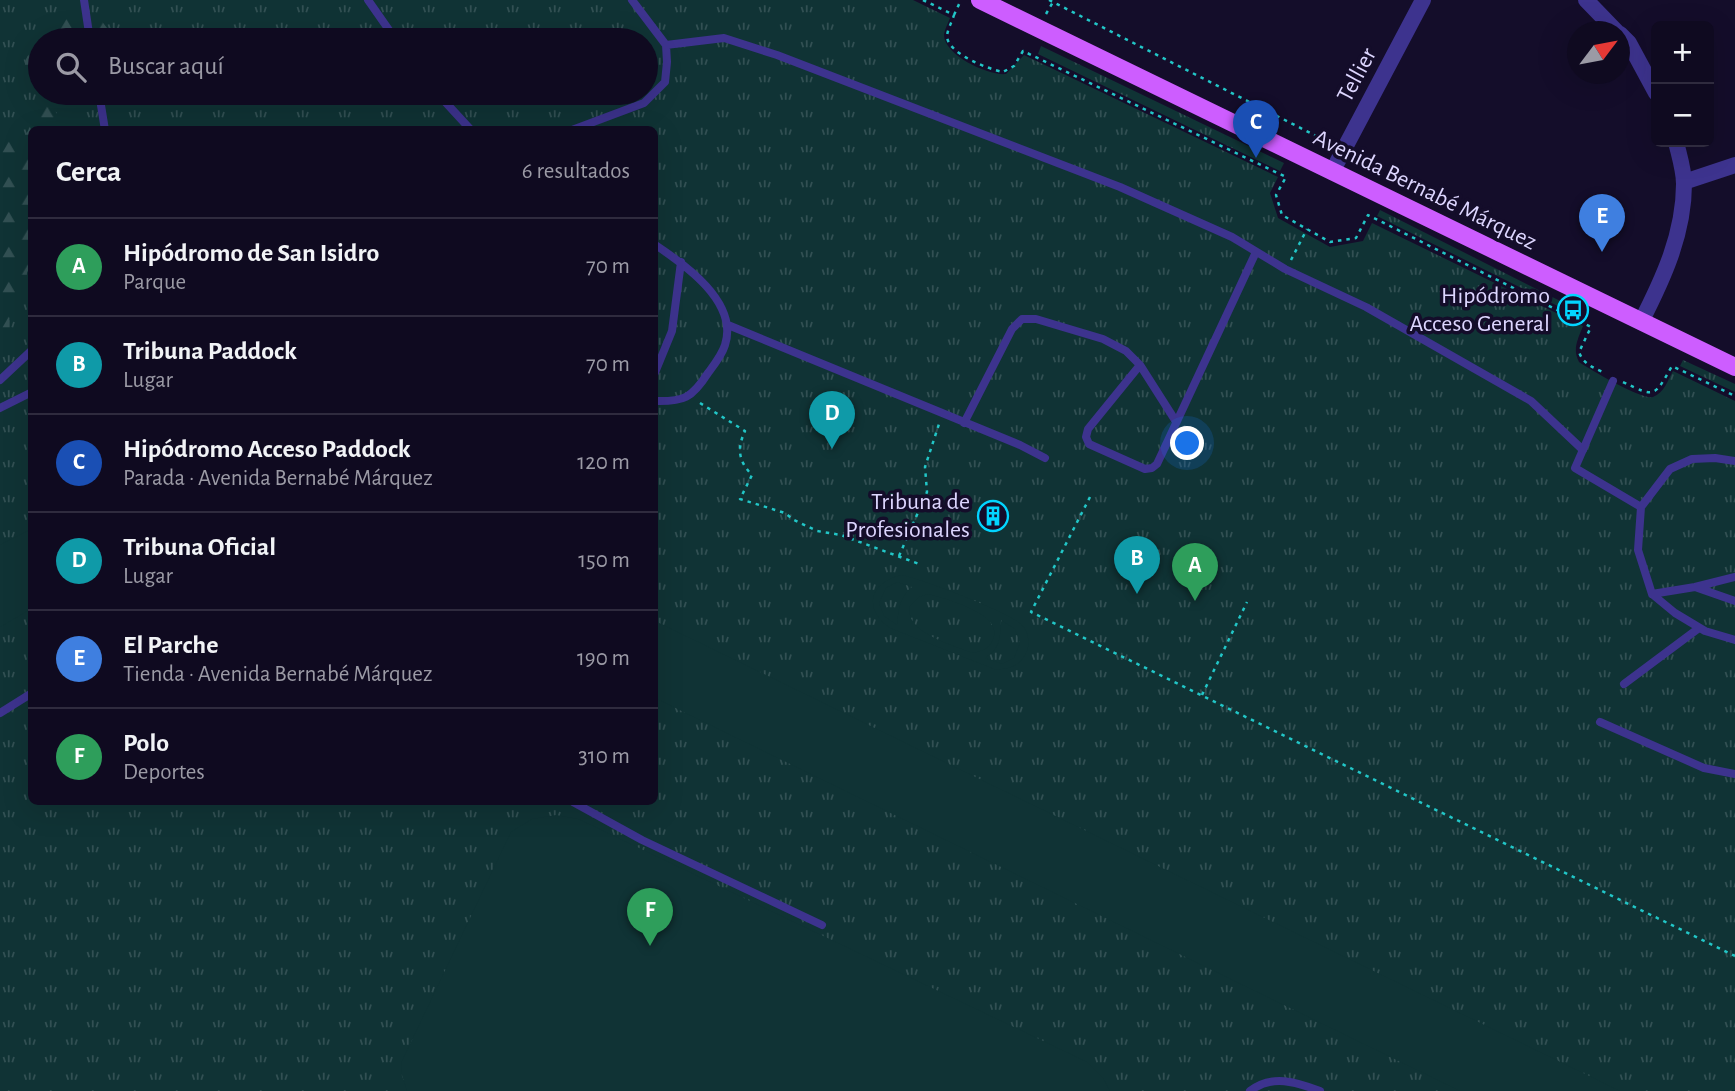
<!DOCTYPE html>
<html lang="es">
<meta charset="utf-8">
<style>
:root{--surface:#0f0a20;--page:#181329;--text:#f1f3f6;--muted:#9b9aa5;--line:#2f2b3e;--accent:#0b8043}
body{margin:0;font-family:"Alegreya Sans",sans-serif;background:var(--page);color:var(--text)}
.controls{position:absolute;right:21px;top:21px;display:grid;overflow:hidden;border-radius:10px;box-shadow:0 7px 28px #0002}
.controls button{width:63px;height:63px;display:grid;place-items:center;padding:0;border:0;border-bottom:2px solid var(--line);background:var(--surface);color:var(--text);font:35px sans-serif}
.compass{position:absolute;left:1567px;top:21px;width:63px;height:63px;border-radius:50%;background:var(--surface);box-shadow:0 7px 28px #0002;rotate:58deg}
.you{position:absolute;left:1188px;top:444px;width:24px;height:24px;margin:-18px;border:5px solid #fff;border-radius:50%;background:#1a73e8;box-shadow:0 0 0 10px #1a73e833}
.badge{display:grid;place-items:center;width:46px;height:46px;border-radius:50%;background:var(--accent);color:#fff;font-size:23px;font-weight:700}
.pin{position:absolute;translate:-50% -58px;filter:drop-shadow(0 2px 4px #0008)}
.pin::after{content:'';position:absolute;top:37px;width:24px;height:21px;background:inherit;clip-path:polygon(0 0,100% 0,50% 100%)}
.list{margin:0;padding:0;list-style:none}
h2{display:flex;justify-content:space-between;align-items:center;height:91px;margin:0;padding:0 28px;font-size:30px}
h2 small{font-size:23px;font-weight:400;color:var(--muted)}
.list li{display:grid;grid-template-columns:46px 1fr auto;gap:21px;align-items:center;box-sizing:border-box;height:98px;padding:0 28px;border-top:2px solid var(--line)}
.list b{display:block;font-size:26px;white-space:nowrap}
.list p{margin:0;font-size:23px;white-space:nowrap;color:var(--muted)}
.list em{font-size:23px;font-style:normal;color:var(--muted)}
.icon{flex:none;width:38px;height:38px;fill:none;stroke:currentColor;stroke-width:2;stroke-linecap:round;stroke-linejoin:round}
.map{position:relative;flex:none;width:1735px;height:1091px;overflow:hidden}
.search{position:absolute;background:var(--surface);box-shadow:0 7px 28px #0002;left:28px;top:28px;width:630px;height:77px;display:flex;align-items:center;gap:18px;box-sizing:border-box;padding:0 24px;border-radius:38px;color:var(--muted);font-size:26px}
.panel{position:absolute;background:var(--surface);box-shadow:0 7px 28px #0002;left:28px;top:126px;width:630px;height:679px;border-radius:10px}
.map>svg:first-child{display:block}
</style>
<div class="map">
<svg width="1735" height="1091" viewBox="0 0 1735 1091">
<defs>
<pattern id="grass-tufts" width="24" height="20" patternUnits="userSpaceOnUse" patternTransform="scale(1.75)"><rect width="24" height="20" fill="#103335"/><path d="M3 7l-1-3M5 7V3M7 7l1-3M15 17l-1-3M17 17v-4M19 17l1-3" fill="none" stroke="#325053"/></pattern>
<pattern id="forest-firs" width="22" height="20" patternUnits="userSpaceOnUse" patternTransform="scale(1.75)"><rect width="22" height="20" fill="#103335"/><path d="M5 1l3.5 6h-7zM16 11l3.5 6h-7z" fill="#325053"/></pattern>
</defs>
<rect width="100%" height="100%" fill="#140d2a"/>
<!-- grass -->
<path fill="url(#grass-tufts)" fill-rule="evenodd" d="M0 0H913L950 18C948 23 945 29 944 34 943 55 989 76 1006 74L1024 55 1278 177 1270 193 1278 218 1330 247 1363 241 1372 223 1583 326C1578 339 1572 349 1579 362 1591 370 1641 400 1653 397 1664 393 1668 380 1673 371L1735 401V1091H0ZM40 40H646V93H40ZM32 130H654V802H32Z
M1041 46 1284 163 1280 171 1038 54Z
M1380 210 1588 315 1586 320 1377 216Z
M1683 360 1735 384V392L1680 366Z"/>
<!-- forest -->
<path fill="url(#forest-firs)" d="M59 14 78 19 87 15H97L107 28 110 40H46L45 24 53 15Z
M40 46V78L30 79C21 64 25 53 40 46Z
M39 100C53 102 60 116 61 129L32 130 31 264 16 297 10 315 7 337 0 351V273L6 271V262L0 259V136L21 139C33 130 31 117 35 104Z"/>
<!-- garden -->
<path fill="#103335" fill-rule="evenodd" d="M31 529V609L0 627V545Z
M901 575C920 578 1008 612 1021 624 1030 633 1031 648 1023 658 1016 668 1005 670 994 669L890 628C863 609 869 583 901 575ZM897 582 912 587C899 598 899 609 897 625L884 616 879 603 886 588ZM928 594C946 599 1000 613 994 636 992 647 983 651 973 653 954 646 903 632 910 606L919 597ZM1001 620 1015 629 1020 643 1014 658 1002 664 985 658C1001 648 1000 637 1001 620Z
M654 621H655L1620 1091H1460L1454 1088 655 698Z
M556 815 578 819 589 824 1087 1062 1103 1078 1110 1091H407L401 1072 402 1061 511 832 532 819Z"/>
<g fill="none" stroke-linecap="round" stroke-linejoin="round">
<!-- path -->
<path stroke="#22c6c7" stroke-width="2.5" stroke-dasharray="3.5 5" stroke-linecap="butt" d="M923 0 954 15C952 22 947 30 947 37 949 54 988 69 1003 72L1014 66 1023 51 1286 177 1276 195 1282 215 1330 242 1356 238 1368 215 1591 327 1579 352C1583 364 1594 368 1605 373
M1049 0 1330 143
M1046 14 1053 2
M954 15 961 0
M1357 158 1386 177
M1291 260 1307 229
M1623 382C1656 398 1654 397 1672 366L1735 396
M700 403 745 431C737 448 738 461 752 475L740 499 785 513 794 520 817 531 841 535 919 564
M1090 497 1031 612 1735 956
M899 556 927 492 925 467 939 424
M1202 695 1247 602"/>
<!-- service -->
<path stroke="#3d338e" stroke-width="8" d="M84 0 90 40
M368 0 396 40
M666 45 724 38 777 55 1120 187 1232 237 1285 269 1366 307 1531 401 1583 450
M99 93 105 130
M437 93 471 130
M572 130 644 103 665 82 667 62 666 45 632 0
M654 244C684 264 739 302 725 345 722 355 714 365 708 373 692 398 684 402 654 401
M728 325 1020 445 1045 458
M1140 365 1088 429 1086 437 1089 444 1145 469 1152 468 1157 464 1256 252
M654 375 672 331 681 262
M0 380 32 350
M1613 381 1575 468 1641 507
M0 408 32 392
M964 423 1012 329 1022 319H1036L1103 339 1126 351 1140 365 1175 420
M1735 461 1715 458 1692 459 1670 469 1641 507 1638 550 1652 594 1675 613 1705 631 1735 640
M1695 587 1735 601
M1652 594 1695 587 1735 577
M1624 684 1699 628
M0 713 32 693
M1600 722 1704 768 1735 774
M573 802 642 840 822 925
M1250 1091C1272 1074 1296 1082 1320 1091"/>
<!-- minor -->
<path stroke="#3d338e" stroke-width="16" d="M1586 0 1617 32
M1620 34 1629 43 1656 93
M1332 172 1423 0
M1684 182 1735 165
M1641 322C1663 279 1684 234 1684 184 1684 170 1679 155 1676 142"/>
<!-- primary -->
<path stroke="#cd5dff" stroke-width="18" d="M980 0 1735 367"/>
</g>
<!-- icons -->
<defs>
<g id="bus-ring" transform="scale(1.575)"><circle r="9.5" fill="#140d2a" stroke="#02d5ff" stroke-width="1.5"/><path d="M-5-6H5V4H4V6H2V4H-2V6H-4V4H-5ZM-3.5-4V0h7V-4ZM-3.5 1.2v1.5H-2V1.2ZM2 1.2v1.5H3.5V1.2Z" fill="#02d5ff"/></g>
<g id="building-ring" transform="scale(1.575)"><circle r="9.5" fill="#140d2a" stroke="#02d5ff" stroke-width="1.5"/><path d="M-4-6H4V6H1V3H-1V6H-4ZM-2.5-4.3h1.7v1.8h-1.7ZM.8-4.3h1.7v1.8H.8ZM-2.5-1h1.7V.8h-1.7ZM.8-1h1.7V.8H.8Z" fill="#02d5ff"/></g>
</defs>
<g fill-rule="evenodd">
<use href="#bus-ring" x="1573" y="310"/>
<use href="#building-ring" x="993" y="516"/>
</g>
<g text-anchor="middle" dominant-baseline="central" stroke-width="7" stroke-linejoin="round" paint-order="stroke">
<!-- street labels -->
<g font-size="24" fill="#ddd6ff" stroke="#140d2a">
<text transform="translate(1357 75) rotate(-62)">Tellier</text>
<text transform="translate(1425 190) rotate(26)">Avenida Bernabé Márquez</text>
</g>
<!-- poi labels -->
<g font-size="24" fill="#ddd6ff" stroke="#140d2a" text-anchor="end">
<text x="1550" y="296">Hipódromo<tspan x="1550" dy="28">Acceso General</tspan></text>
<text x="970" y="502">Tribuna de<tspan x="970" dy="28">Profesionales</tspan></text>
</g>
</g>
</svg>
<div class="controls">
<button>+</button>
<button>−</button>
</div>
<svg class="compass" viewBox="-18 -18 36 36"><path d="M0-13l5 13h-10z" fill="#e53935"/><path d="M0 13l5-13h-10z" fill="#9b9aa5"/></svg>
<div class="you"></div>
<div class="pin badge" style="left:1195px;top:601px;background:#2e9e5b">A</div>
<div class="pin badge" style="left:1137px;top:594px;background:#0f9aa8">B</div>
<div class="pin badge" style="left:1256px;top:158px;background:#1a4fb4">C</div>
<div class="pin badge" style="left:832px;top:449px;background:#0f9aa8">D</div>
<div class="pin badge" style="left:1602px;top:252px;background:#3f7fe0">E</div>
<div class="pin badge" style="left:650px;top:946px;background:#2e9e5b">F</div>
<div class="search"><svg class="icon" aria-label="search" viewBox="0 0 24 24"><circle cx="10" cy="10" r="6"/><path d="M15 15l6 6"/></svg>Buscar aquí</div>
<section class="panel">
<h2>Cerca<small>6 resultados</small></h2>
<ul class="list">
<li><span class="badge" style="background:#2e9e5b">A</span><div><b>Hipódromo de San Isidro</b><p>Parque</p></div><em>70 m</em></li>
<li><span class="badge" style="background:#0f9aa8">B</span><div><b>Tribuna Paddock</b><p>Lugar</p></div><em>70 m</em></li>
<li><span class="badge" style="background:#1a4fb4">C</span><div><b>Hipódromo Acceso Paddock</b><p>Parada · Avenida Bernabé Márquez</p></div><em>120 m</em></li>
<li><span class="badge" style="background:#0f9aa8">D</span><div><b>Tribuna Oficial</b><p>Lugar</p></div><em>150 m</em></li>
<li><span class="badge" style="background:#3f7fe0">E</span><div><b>El Parche</b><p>Tienda · Avenida Bernabé Márquez</p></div><em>190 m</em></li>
<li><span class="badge" style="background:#2e9e5b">F</span><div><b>Polo</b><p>Deportes</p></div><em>310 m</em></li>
</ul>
</section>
</div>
